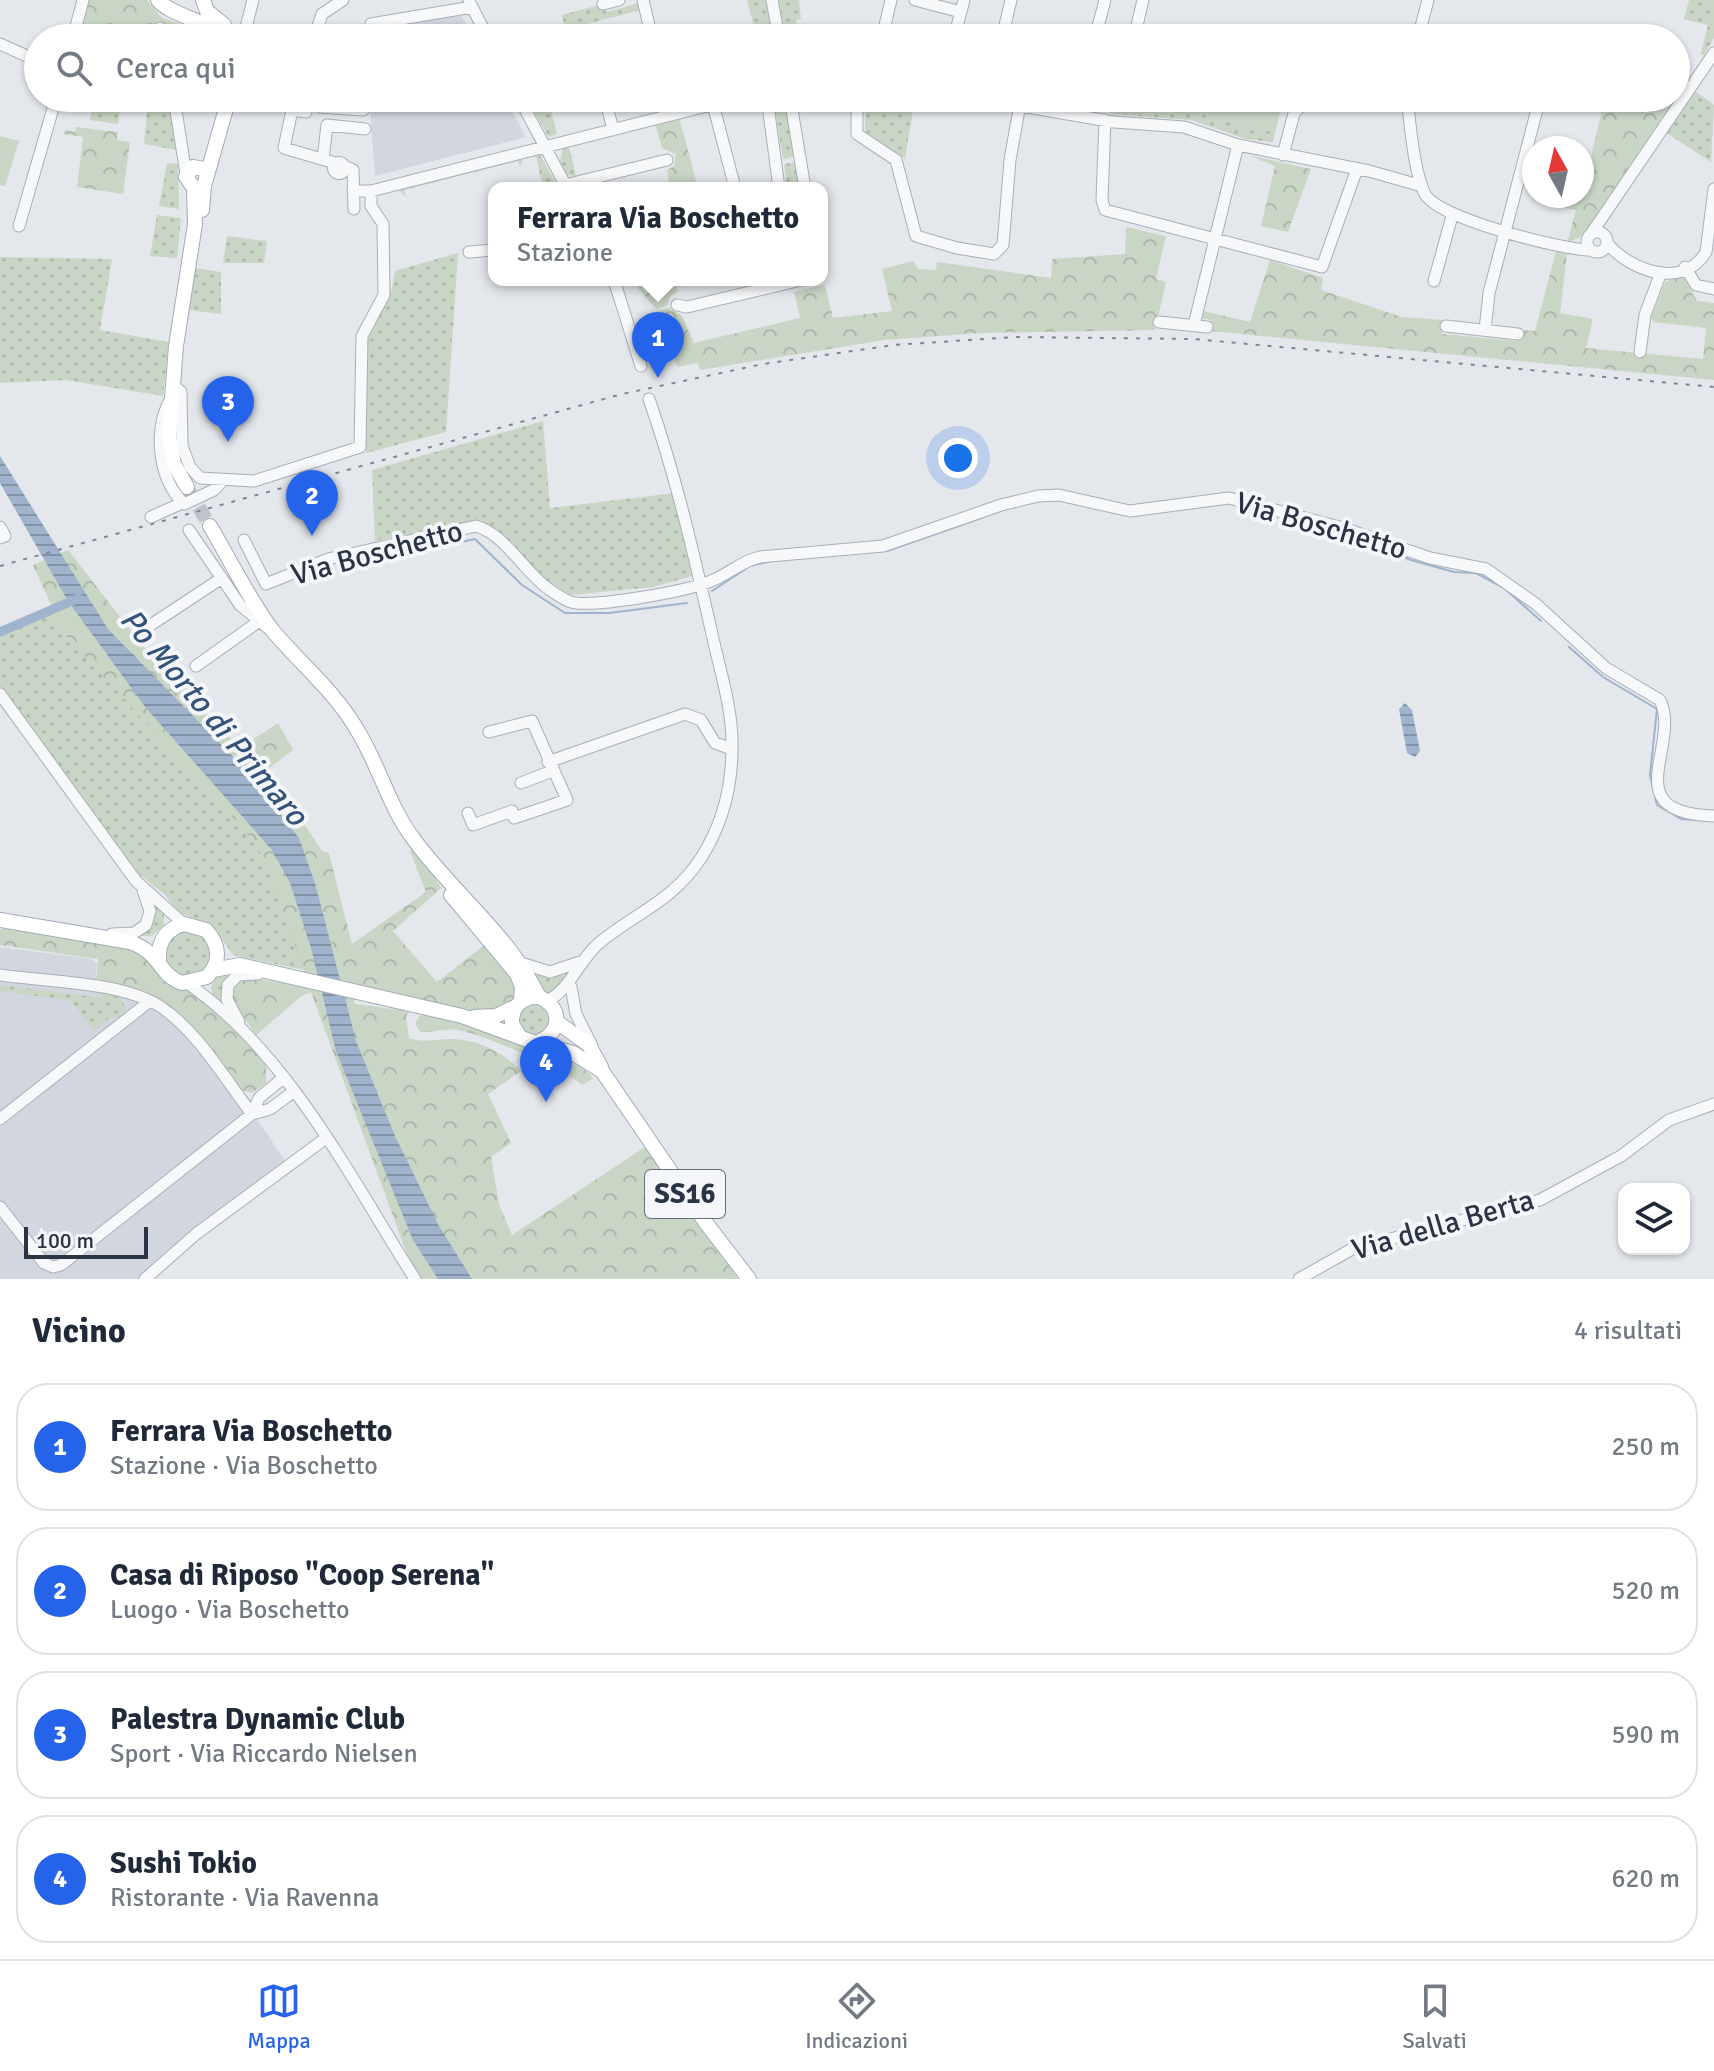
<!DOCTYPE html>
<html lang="it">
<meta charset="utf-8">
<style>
:root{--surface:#fff;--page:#f2f2f3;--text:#1f2937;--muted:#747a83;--line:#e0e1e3;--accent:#2563eb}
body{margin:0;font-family:Signika,sans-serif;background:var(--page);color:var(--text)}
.controls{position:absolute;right:24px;bottom:24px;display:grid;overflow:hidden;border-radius:16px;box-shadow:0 2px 6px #0004}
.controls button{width:72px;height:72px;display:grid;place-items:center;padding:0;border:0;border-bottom:2px solid var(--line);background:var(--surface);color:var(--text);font:40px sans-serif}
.compass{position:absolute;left:1522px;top:136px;width:72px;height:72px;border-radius:50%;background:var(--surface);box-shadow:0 2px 6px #0004;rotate:352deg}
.scale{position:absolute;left:24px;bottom:20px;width:124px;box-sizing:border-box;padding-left:8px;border:4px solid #2b3445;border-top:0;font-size:22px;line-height:28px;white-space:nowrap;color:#2b3445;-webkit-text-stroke:6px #f4f6f9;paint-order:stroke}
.you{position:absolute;left:958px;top:458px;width:28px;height:28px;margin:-20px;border:6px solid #fff;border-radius:50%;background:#1a73e8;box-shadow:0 0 0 12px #1a73e833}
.badge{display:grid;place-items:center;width:52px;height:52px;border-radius:50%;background:var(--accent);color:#fff;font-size:26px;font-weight:700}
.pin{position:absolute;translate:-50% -66px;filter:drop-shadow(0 2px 4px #0008)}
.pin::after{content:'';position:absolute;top:42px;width:28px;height:24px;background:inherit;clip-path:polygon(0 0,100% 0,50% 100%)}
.popup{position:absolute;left:488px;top:182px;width:340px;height:104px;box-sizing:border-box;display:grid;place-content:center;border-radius:16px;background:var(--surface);filter:drop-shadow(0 2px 6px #0005);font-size:26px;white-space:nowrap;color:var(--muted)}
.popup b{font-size:30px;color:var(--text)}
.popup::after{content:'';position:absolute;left:50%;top:100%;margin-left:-16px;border:16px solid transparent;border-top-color:var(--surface)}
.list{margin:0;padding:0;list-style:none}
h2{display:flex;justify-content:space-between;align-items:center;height:104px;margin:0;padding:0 32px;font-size:34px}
h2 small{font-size:26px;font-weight:400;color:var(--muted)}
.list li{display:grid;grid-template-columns:52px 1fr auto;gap:24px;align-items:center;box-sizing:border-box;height:128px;margin:0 16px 16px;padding:0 16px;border:2px solid var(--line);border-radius:32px}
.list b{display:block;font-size:30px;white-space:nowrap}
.list p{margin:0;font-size:26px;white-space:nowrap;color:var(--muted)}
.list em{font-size:26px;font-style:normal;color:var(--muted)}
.icon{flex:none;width:44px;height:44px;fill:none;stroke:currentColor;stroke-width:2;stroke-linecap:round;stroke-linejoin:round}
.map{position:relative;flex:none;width:1714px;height:1279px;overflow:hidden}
.search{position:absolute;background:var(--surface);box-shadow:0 2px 6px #0004;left:24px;right:24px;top:24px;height:88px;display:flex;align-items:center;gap:20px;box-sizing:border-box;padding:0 28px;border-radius:44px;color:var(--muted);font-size:30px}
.sheet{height:680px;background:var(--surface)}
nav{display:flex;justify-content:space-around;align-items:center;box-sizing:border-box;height:112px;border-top:2px solid var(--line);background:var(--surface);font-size:22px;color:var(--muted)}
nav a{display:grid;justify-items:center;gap:4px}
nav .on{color:var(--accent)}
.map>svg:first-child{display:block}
</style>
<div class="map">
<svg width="1714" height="1279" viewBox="0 0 1714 1279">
<defs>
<pattern id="grass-dots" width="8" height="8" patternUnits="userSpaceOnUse" patternTransform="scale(2)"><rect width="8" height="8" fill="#c9d6c5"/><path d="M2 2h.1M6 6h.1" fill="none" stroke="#adb8ab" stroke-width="1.8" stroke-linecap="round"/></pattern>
<pattern id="forest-crowns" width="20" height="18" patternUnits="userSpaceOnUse" patternTransform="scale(2)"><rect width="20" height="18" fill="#c9d6c5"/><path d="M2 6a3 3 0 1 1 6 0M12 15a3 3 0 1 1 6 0" fill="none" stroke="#adb8ab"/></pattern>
<pattern id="water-rules" width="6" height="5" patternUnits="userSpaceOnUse" patternTransform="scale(2)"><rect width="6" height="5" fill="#9fb4cc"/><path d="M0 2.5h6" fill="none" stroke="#8293a7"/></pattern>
</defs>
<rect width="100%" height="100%" fill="#e4e7ec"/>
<!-- built -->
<path fill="#d2d6de" d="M460 13 473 38H365V30Z
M369 98H505L526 137 375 176Z
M0 947 92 959 97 964 95 982 157 1000 237 1089 289 1167 148 1279H0Z"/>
<!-- grass -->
<path fill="url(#grass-dots)" d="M598 0H603L607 12 639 3 640 10 565 30 562 15 599 5Z
M747 0H767L774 38H715L754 27Z
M779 0H799L801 19 796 20 799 38H785Z
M1689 0H1714V38L1704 55 1701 54 1708 25 1684 19Z
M557 29 559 38H495L493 34Z
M1695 91 1714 105 1711 162 1667 133Z
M94 98 121 102 118 124 90 120Z
M162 98H168L177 150 144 144 148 102Z
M527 98H548L557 134 549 137 546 133Z
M773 98H784L796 156 783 159Z
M865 98H915L905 159 865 131Z
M1115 98 1154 111 1157 103 1275 133 1273 142 1246 139 1191 120 1110 114Z
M569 147 576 176 567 175 560 161 563 149Z
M540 155 559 188H543L536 156Z
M524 156 520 167 518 161 404 190 405 196 397 188Z
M797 162 801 188H787L784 164Z
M167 163 178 164 179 209 159 206Z
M157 215 181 218 177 258 150 256Z
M227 236 267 241 264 263H223Z
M458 253 446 432 366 453V339L392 288 395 271Z
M0 257 112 259 100 330 169 342 163 396 66 380 0 383Z
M194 268 221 272V314L189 310Z
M543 421 550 508 675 493 692 576 653 587 570 595 544 578 481 520 375 541 372 470Z
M65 599 269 850 314 972 233 955 212 925 180 913 164 894 135 871 0 688V629Z
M153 903 164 913V925L152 936H135Z
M178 931 203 934 213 950 207 970 183 978 165 965 164 945Z
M234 970 229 1011 213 997 211 987 217 976Z
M569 971 561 985 546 996 531 972Z
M0 985 102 998V992L120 997 126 1009 119 1017H111L94 1031 71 1001 0 991Z
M519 1019a15 15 0 1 1 30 0a15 15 0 1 1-30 0Z"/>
<!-- forest -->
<path fill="url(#forest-crowns)" d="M87 0H147L162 18 222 38 184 35 182 38H170L168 31 152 25 156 38H78Z
M1605 98H1675L1582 236 1567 243 1576 210 1556 206 1558 196H1582V173H1587Z
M679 117 698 188H670L667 170 674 166 676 154 662 148 655 124Z
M76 127 118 132 117 140 130 142 123 194 77 187 83 137 64 134 65 130 75 132Z
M1248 155 1311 169 1288 232 1261 226 1275 166Z
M1126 227 1166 236 1156 279 1166 282 1155 330 981 333 884 340 700 370 698 363 677 367 665 324 656 312 669 308 681 315 694 343 800 318 794 292 825 285 833 318 892 311 882 269 913 261 918 269 936 270 937 262 1051 278 1052 259 1125 254Z
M1556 251 1567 254 1560 313 1593 319 1586 348 1703 359 1706 328 1654 322 1651 318 1665 282 1683 276 1697 301 1714 303V380L1210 331V320L1202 318 1204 311 1250 322 1270 260 1323 278 1321 290 1402 317 1443 320 1442 334 1518 341 1520 330 1535 331Z
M660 280H675L678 291 669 298 668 305 656 309 637 287Z
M68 550 153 659 161 667 169 662 188 688 184 691 240 748 278 723 293 750 268 769 322 851 329 853 352 944 426 892 410 851 415 847 434 868 432 873 441 888 393 931 437 982 487 943 513 973 517 996 509 1007 475 1012 349 982 355 1004 409 1011 406 1017 409 1038C425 1044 437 1038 453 1039 480 1040 504 1053 521 1071L488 1094 511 1143 491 1157 499 1204 512 1235 645 1147 738 1279H420L412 1268 311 992 303 995 256 1035 231 998 234 982 249 977 310 988 265 859 240 825 65 635 33 565Z
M0 929H23L139 951 150 960 163 981 195 993 247 1040 266 1064V1083L252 1093 241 1090C180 1039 191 995 96 981L98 959 0 945Z
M420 1015C450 1018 582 1054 593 1079L582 1085C569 1071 479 1033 458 1030 445 1028 433 1033 420 1032L415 1024Z"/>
<!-- pitch -->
<path fill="#c9d6c5" d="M1163 98H1284L1275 133 1161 104Z
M0 136 19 141 5 186 0 185Z"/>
<!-- water -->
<path fill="url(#water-rules)" d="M0 456 108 629 243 767 299 838 315 883 356 1041 395 1136 439 1226 472 1279H438L413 1240 336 1051 311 948 290 883 272 850 146 708 68 601 0 483Z
M1405 703 1412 710 1420 751 1415 757 1407 753 1399 709Z"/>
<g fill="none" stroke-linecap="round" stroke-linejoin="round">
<!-- stream -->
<path stroke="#9fb4cc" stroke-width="2" d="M1260 511 1354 538 1411 560 1454 572 1476 573 1504 588 1541 621
M887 551 984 517
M370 561 475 539 522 585 565 613H609L687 603
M712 591 750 566 771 561
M1569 647 1603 677 1657 709 1650 775 1657 805 1681 819 1711 821"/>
<!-- canal -->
<path stroke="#9fb4cc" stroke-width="9" d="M0 632 79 598"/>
<!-- major-tunnel -->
<path stroke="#bfc3cb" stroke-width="14" stroke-dasharray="14 7" stroke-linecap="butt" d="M188 489 210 526"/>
<!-- minor casing -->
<g stroke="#a9aeb7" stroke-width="13">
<path id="minor" d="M643 0 652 38
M772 0 779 38
M915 0 961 12
M469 1 488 38
M603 4 619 0
M371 24 472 7
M160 28 163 38
M588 32 590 38
M233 37 245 31 253 0
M73 38 83 0
M314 38 322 14 343 0
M882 38 891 0
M954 38 964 0
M1002 38 1011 0
M1095 38 1105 0
M1134 38 1143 0
M1315 38 1319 35 1327 38
M1418 38 1428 0
M0 44 38 61
M174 98 186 174
M311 98 320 107 363 110
M519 98 567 188
M605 98 613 130
M668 98 672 115
M767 98 779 188
M790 98 805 188
M857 98V134L896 160 916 236 957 248 994 254 1003 245 1010 160 1020 104
M975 98 1114 122 1184 127 1238 145 1369 171 1422 186
M1407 98C1410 123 1414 173 1425 194 1437 218 1562 250 1590 250
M713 104 735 188
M306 112 292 110 284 148 335 163
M1294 113 1309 98
M1105 120 1102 200 1105 210 1322 267 1357 169
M1283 155 1298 98
M323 159 327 125 365 129
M333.5 168a5.5 5.5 0 1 1 11 0a5.5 5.5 0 1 1-11 0Z
M344 166 353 170 354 209
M565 185 667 160
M353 191H371L738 98
M19 226 56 98
M1587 242a10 10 0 1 1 20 0a10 10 0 1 1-20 0Z
M1591 234 1714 53
M1607 243C1630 271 1683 290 1706 252L1714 189
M469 252 494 250
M1685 267 1696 285 1714 289
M614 280 641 366
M1434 281 1452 216
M677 305 687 307 801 280
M1159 322 1207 327
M1194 325 1238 145
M1446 326 1518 334
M1485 330 1489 293 1540 98
M1640 352 1645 315 1660 275
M173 385 181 392 182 446 190 467 200 478 254 481 360 447 362 336 384 295 383 224 371 206V191
M172 396C153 428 157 477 184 504L214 490 223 480
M151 517 182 503
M0 527 5 536 0 538
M189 530 240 605 268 628
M244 540 266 584 328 559 476 526C505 534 525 573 550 590 556 594 564 600 571 602 594 608 688 591 711 581 729 574 741 561 760 557L883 546 1001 505 1038 496 1059 495 1130 511 1229 498 1343 528 1430 558 1486 569 1536 604 1606 668 1660 700C1682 746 1614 813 1714 816
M143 630 222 578
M196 666 258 622
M0 694 136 881 184 924
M548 762 685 714 701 720 715 743 732 749
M521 783 552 771
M468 813 473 825 512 811 514 818 567 800 532 721 489 732
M112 934 134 933 146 925 150 911 143 890
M521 963 550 972 580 962
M0 975C47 982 121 981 161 1007 198 1032 225 1079 252 1114
M187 983C287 1051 351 1179 415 1279
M571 987 576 1014 592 1046
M547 1001C571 989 579 960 599 943 637 912 673 901 701 858 722 825 732 787 732 748 733 710 720 671 712 634 694 555 676 476 649 399
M239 1022 227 999 228 985 238 975 258 974
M252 1114 259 1098 282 1079
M0 1119 150 1001
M0 1207 44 1263 53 1267 61 1265 252 1114 270 1109 293 1092
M145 1279 196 1234 326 1138
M1299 1279 1352 1249 1540 1200 1621 1156 1669 1120 1714 1104"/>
</g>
<!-- major casing -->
<g stroke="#a3abb8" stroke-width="16">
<path id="major" d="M158 0C168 14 211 23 230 38
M203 0 207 11 224 25
M202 210 204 186 229 98
M187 487 174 464 169 437 176 346 195 224 194 188 186 177 193 167 204 169
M210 526C228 556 252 605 273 631 300 663 334 691 356 728 379 764 388 806 415 841 455 895 510 936 539 997
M451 895 517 974 522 987 521 1001
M0 920 130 942C163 954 157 974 182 983L207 977C221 962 220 945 206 930L184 924C166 929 158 941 159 959
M213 970 240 965 462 1016 530 1041 573 1053 602 1071 706 1223 749 1279
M474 1017 496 1016 515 1007
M557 1022 589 1045 601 1067
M520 1037 512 1024C511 1007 522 996 539 997 562 1006 562 1032 540 1041"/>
</g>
<!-- minor -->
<use href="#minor" stroke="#f7f8fa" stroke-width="11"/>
<!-- major -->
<use href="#major" stroke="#fff" stroke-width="14"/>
<!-- rail -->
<path stroke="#7d8696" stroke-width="2" stroke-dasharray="4 8" stroke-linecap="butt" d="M0 566 622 394 763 364 894 345 1014 337 1194 339 1714 387"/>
</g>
<g text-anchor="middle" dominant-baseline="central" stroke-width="8" stroke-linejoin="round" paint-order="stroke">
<!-- shield labels -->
<rect fill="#f4f6f9" stroke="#676e7b" stroke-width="2" x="645" y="1170" width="80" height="48" rx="6"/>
<g font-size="28" font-weight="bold" fill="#2b3445">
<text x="685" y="1194">SS16</text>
</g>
<!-- street labels -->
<g font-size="30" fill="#2b3445" stroke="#f4f6f9">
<text transform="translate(1321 526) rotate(16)">Via Boschetto</text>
<text transform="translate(377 553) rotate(-15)">Via Boschetto</text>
<text transform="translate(1443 1225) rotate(-16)">Via della Berta</text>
</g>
<!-- water labels -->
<g font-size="32" font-style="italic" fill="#34527a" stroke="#f4f6f9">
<text transform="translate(214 717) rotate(50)">Po Morto di Primaro</text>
</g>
</g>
</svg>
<div class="controls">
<button><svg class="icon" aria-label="layers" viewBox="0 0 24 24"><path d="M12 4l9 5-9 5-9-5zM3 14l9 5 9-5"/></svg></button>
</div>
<svg class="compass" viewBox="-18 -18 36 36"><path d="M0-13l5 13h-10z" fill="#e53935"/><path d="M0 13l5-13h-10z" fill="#747a83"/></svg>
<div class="scale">100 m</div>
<div class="you"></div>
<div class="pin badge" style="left:658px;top:378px">1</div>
<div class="popup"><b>Ferrara Via Boschetto</b>Stazione</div>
<div class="pin badge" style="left:312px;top:536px">2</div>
<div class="pin badge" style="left:228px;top:442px">3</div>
<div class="pin badge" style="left:546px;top:1102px">4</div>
<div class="search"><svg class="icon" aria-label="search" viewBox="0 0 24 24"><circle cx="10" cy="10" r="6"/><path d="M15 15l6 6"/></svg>Cerca qui</div>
</div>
<section class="sheet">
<h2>Vicino<small>4 risultati</small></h2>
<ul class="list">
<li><span class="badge">1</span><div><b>Ferrara Via Boschetto</b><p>Stazione · Via Boschetto</p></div><em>250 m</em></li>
<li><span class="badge">2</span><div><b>Casa di Riposo &quot;Coop Serena&quot;</b><p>Luogo · Via Boschetto</p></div><em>520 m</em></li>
<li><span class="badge">3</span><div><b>Palestra Dynamic Club</b><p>Sport · Via Riccardo Nielsen</p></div><em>590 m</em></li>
<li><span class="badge">4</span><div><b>Sushi Tokio</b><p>Ristorante · Via Ravenna</p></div><em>620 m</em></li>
</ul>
</section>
<nav>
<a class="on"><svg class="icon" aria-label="map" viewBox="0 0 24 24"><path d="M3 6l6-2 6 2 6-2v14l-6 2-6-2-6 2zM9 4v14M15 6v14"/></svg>Mappa</a>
<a><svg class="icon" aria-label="directions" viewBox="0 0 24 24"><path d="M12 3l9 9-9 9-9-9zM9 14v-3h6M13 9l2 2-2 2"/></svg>Indicazioni</a>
<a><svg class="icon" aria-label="saved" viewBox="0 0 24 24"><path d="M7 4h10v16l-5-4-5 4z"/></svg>Salvati</a>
</nav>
